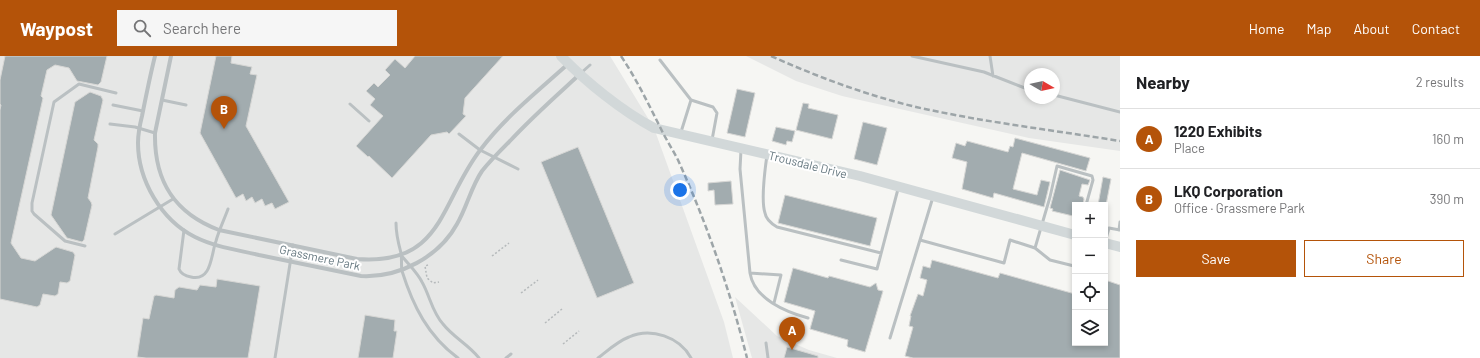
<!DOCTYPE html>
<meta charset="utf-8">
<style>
:root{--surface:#fff;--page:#f6f6f6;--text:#202124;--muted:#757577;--line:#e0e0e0;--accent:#b45309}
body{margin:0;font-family:Barlow,sans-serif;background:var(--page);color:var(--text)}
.controls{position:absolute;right:12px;bottom:12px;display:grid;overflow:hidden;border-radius:0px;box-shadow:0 2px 6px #0003}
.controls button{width:36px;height:36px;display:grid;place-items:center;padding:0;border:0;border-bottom:1px solid var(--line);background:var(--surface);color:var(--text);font:20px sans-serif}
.compass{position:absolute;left:1024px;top:12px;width:36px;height:36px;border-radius:50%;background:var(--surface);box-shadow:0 2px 6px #0003;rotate:99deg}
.you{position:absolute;left:680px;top:134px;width:14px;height:14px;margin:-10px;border:3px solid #fff;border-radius:50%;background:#1a73e8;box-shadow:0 0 0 6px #1a73e833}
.badge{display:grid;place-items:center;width:26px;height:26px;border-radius:50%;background:var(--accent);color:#fff;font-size:13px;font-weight:700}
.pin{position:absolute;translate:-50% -33px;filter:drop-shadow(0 1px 2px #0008)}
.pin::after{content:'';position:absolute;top:21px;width:14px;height:12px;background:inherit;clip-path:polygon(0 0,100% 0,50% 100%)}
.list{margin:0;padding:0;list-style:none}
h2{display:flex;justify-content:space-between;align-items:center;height:52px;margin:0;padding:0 16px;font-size:17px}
h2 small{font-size:13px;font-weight:400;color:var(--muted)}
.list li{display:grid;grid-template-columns:26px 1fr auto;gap:12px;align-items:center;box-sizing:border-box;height:60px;padding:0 16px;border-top:1px solid var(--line)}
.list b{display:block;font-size:15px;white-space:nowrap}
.list p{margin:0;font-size:13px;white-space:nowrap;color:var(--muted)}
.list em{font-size:13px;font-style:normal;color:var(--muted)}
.actions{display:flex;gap:8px;padding:12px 16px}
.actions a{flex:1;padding:9px 0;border:1px solid var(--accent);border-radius:0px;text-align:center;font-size:14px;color:var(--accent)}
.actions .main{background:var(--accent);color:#fff}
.icon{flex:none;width:22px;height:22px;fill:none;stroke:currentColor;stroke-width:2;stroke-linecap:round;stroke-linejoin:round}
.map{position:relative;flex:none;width:1120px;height:302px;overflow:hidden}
header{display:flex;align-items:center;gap:24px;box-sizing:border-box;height:56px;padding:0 20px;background:var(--accent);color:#fff}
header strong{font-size:19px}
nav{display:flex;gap:22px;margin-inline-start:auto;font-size:14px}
.search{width:280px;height:36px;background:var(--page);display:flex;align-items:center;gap:10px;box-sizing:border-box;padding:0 14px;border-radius:0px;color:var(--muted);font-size:15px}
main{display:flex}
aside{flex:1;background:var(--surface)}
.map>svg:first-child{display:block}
</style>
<header>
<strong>Waypost</strong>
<div class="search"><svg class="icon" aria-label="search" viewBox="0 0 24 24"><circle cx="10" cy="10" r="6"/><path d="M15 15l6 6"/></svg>Search here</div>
<nav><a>Home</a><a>Map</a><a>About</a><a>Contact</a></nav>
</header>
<main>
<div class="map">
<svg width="1120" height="302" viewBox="0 0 1120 302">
<rect width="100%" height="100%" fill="#f6f6f3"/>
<!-- built -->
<path fill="#e6e7e6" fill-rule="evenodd" d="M0 0H610L654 72 724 266 733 302H0Z
M746 0H1120V95L1029 82 842 40 796 25ZM1030 18H1054V42H1030Z
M735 241 777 280 809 294 837 302H752Z"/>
<!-- building -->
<path fill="#a2acaf" stroke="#d7d7d5" d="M5 0H107L101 26 98 29 77 25 69 12 55 9 47 14 41 40 43 42 11 187 21 202 35 205 56 191 73 196 75 199 70 225 67 227 60 226 58 238 55 240 43 238 40 249 37 251 0 243V54L1 49 0 48V24Z
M216 0H232L231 7 252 11 250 18 257 19 246 70 289 146 275 153 272 147 265 150 262 143 255 147 252 141 246 145 243 138 236 142 200 77Z
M415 0H503L465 42 463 58 466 60 449 78 447 76 431 79 392 122 369 100 368 101 356 90 383 60 370 49 375 43 366 35 374 27 378 31 390 19 385 14 395 3 405 12Z
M737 33 755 37 745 81 727 77Z
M90 36 101 40 103 44 94 84 98 88V91L88 142 91 146 92 149 84 184 82 186 67 182 51 159 75 46Z
M803 47 809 48 808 52 838 59 832 83 796 74Z
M863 66 887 72 877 109 854 103Z
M776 71 795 75 792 86 787 85 786 89 772 85Z
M1015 82 1090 102 1086 115 1022 97 1013 133 1037 139 1041 124 1050 126 1044 151 994 137 993 142 962 133 967 106 952 102 956 87 965 90 967 85 1008 96 1010 90 1013 91Z
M578 91 634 227 597 242 541 106Z
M1060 114 1090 124 1088 129 1082 128 1079 140 1083 141 1084 143 1083 149H1075V157H1074L1073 160 1052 155 1053 153 1050 152Z
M1103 121 1111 123 1106 149H1098Z
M731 125 733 148 715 149 714 134 708 135V127Z
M785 139 877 162 870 190 778 167Z
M932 204 998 222 1000 217 1075 238V287H1105V224L1120 229V302H913L905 300 913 271 909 270 911 260H910L918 238 923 240 927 224 920 222 923 210 930 212Z
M793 212 828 222 829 220 870 231 876 227 878 234 883 235 865 296 848 291 847 290 848 284 810 273 815 255 784 246Z
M217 223 260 230 248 302H146L137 301 143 262 149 263 154 240 156 239 174 242 175 234 179 231 197 234 200 229 216 231Z
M365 259 395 264 394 275H397L393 302H358Z
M787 291 818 300V302H784Z"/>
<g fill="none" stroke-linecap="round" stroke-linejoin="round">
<!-- path -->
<path stroke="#b5b9bb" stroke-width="1.5" stroke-dasharray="2 2" stroke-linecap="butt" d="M492 200 509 187
M428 209 425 210 427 222 433 227 439 226
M521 237 538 224
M545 267 562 253
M563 288 579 275"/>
<!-- lane -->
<path stroke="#bac0c2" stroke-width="3" d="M912 0 984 16 1030 34
M990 0 993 20
M660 4 691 44 713 51 717 57 712 84
M581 17 590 9
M1054 39 1120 56
M162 44 186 49
M350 48 369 65
M113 49 143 55
M110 68 135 71 155 77
M681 76 691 44
M459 78 480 94 518 113
M741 94 740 113 750 217C754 243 786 256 808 262
M767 99C765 113 761 145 765 157 766 164 772 168 777 171L881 197
M933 141 920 184 1004 207 1010 184 1035 192 1050 141 1057 110 1092 120 1093 124 1086 149
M396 167C396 179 398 186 401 197 402 203 401 210 402 215 413 250 428 280 458 302
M184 174 179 213C181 218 185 220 191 221 212 226 211 198 216 185 219 174 224 164 228 153
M1119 174 1120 166
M115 178 173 143
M1105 186 1109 172 1120 174
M85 190 65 185 34 158 32 155V147L54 46 79 28 116 37
M1035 192 1050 204 1074 210
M401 199C408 208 417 216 422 226 430 240 432 256 443 268 453 281 469 289 479 302
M841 204 877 213 898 133
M750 217 781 219 774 247
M890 282 920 184
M766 287 768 302
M275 302 293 189
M506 302 511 298
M598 302C607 295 618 285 629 281 651 271 680 281 691 302"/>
<!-- street -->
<path stroke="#bac0c2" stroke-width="4" d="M155 0C150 20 146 40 142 60 140 68 138 78 138 87 138 124 161 164 195 181 215 191 238 194 259 199 293 206 327 213 361 220 399 222 439 201 457 168 467 151 471 131 482 115 490 105 500 95 509 86 531 62 556 40 580 18
M171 0 155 77C154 125 174 157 219 174L357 203C444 210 440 145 481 93 505 61 538 35 568 8"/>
<!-- secondary -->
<path stroke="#d2d8d9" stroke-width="10" d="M561 0C586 26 622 55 654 72L860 120 1075 179
M1105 187 1120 191"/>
<!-- rail -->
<path stroke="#9da5a8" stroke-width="2.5" stroke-dasharray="6 3" stroke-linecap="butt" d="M621 0C637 24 649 49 662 75 667 85 673 94 678 104 707 168 730 234 747 302
M771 0C818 21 866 39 916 51 983 66 1052 74 1120 85"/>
</g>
<g text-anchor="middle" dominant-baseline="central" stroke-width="4" stroke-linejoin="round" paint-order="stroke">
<!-- street labels -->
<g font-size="12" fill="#677981" stroke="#fff">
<text transform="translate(808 108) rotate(14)">Trousdale Drive</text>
<text transform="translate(320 201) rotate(12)">Grassmere Park</text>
</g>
</g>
</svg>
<div class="controls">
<button>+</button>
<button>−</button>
<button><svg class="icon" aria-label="locate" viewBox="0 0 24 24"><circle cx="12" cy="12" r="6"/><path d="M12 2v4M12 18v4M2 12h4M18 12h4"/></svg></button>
<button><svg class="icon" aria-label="layers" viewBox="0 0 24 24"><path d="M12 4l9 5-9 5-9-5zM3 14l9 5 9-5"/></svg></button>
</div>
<svg class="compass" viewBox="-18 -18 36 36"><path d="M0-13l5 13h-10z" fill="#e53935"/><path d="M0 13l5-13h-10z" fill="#757577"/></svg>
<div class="you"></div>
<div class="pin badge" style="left:792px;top:294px">A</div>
<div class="pin badge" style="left:224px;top:73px">B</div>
</div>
<aside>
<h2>Nearby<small>2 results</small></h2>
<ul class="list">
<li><span class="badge">A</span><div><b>1220 Exhibits</b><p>Place</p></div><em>160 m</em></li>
<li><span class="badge">B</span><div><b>LKQ Corporation</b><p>Office · Grassmere Park</p></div><em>390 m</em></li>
</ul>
<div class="actions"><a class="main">Save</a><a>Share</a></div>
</aside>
</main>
